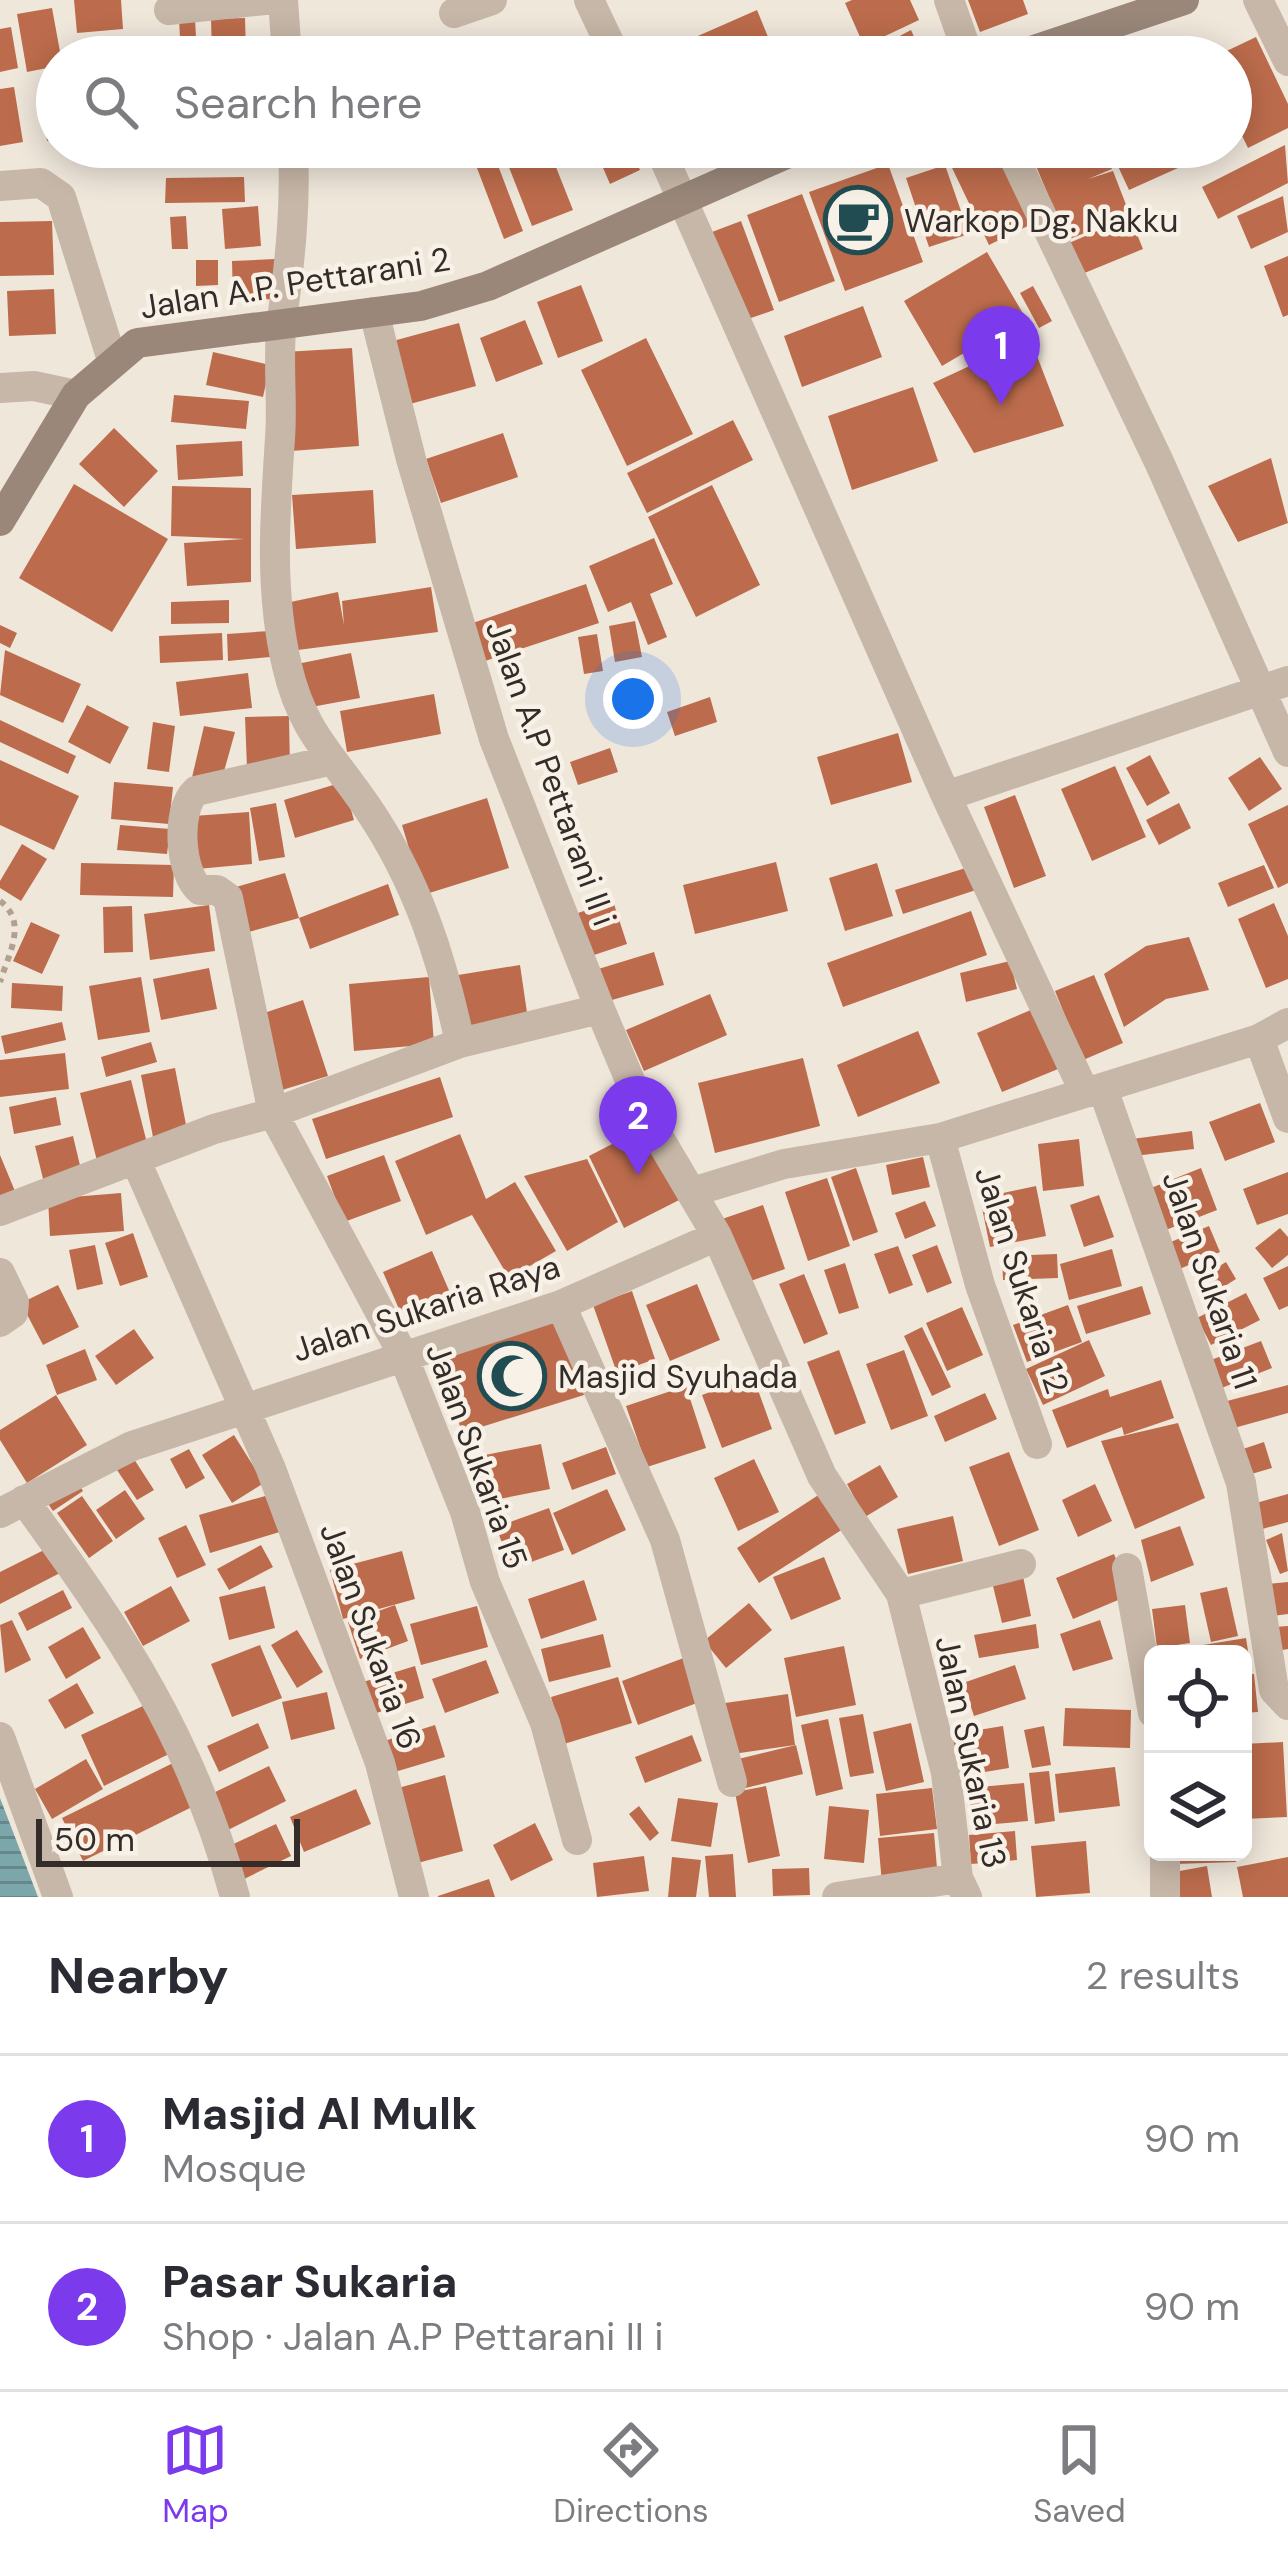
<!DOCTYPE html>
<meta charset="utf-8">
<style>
:root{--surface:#fff;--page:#f7f7f7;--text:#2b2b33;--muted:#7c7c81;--line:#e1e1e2;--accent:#7c3aed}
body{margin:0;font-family:"DM Sans",sans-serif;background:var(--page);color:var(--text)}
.controls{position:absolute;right:36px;bottom:36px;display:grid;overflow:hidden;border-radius:18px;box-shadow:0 6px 30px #0003}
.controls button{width:108px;height:108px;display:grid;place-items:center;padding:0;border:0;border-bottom:3px solid var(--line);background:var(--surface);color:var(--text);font:60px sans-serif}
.scale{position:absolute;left:36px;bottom:30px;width:264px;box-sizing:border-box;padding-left:12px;border:6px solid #342c28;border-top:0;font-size:33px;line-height:42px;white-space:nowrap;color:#342c28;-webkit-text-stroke:9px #f8f1e7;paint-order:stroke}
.you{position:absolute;left:633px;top:699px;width:42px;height:42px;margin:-30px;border:9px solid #fff;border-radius:50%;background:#1a73e8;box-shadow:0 0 0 18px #1a73e833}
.badge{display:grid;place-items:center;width:78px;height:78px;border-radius:50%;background:var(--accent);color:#fff;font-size:39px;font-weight:700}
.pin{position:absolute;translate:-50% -99px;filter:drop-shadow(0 3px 6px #0008)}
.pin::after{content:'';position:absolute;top:63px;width:42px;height:36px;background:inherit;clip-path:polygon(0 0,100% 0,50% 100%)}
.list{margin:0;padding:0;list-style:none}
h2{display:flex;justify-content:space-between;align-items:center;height:156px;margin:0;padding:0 48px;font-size:51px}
h2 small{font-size:39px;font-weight:400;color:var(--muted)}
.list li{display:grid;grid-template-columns:78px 1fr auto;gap:36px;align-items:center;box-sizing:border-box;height:168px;padding:0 48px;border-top:3px solid var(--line)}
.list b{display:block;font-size:45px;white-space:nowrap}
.list p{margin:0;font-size:39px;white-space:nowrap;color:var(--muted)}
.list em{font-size:39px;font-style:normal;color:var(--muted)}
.icon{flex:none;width:66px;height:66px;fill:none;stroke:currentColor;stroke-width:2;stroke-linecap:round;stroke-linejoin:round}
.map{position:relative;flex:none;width:1288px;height:1897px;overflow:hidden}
.search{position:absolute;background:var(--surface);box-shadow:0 6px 30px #0003;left:36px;right:36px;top:36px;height:132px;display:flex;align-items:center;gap:30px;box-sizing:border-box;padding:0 42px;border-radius:66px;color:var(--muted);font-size:45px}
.sheet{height:492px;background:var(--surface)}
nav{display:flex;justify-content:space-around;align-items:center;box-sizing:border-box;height:168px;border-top:3px solid var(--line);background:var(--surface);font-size:33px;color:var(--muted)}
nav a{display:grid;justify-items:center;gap:6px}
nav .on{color:var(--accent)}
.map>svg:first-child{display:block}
</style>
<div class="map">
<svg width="1288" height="1897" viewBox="0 0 1288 1897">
<defs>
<pattern id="water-rules" width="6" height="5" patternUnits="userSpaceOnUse" patternTransform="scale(3)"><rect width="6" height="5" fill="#7ca7aa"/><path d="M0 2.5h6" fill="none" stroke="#66888a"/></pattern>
</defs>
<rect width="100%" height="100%" fill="#f0e7db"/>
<!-- water -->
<path fill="url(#water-rules)" d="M0 1798 38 1897H0Z"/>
<!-- building -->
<path fill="#bc6c4c" d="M74 0H121L123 29 77 33Z
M852 0H910L919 20 864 46 845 3Z
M968 0H1023L1028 14 980 32Z
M52 8 61 57 57 66 27 72 17 14Z
M757 10 773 49 754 57H698L691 39Z
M195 18 197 57H181L179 19Z
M245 18 246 52 212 54 211 19Z
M11 27 18 68 0 72V29Z
M911 30 916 41 879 57 875 49Z
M1256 37 1288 104V128L1248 148 1231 113V57H1214Z
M1188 39 1197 57H1154Z
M856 41 864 57H834L832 54Z
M57 80V140L47 141 39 83Z
M14 87 23 142 0 146V89Z
M1285 145 1288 183 1218 219 1202 187Z
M169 147H258L259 156 171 166Z
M469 147H491L523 231 504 239Z
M501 147H548L573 210 532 226Z
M594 147H630L640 170 610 184Z
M942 147H995L1032 224 989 245Z
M1028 147H1103L1112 169 1088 179 1113 171 1130 215 1067 240Z
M1109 147H1182L1189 163 1129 190Z
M888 164 923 262 845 291 809 192Z
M945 165 969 234 929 247 906 178Z
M244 177 245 202 165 203 166 178Z
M802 194 835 281 779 302 747 215Z
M1283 196 1288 232 1251 249 1237 216Z
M258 206 261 246 225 249 222 209Z
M186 216 188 249H172L170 217Z
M1130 217 1143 249 1082 274 1069 243Z
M52 221 54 275 0 276V222Z
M741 221 774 310 745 320 712 232Z
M987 252 1025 317 942 366 904 301Z
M1288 256V315L1283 317 1264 266Z
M275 259 276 299 233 301 232 261Z
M196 260H218V285L196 286Z
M581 285 603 341 558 358 537 302Z
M1033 286 1052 321 1039 328 1020 293Z
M54 289 56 334 9 336 7 291Z
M863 306 882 357 802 387 784 336Z
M525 320 543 364 496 382 480 338Z
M459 323 476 386 410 404 393 341Z
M646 338 693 434 627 466 581 370Z
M1030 338 1064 426 974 453 933 383Z
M352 348 359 446 291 451 284 352Z
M213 352 270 365 263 397 206 385Z
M913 387 938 461 852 490 828 416Z
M174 395 249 401 246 429 171 422Z
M733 420 753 460 647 513 627 473Z
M114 428 158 471 124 507 79 464Z
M503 433 518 477 441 503 426 459Z
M242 441 243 476 178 480 176 445Z
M1271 458 1288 523 1238 542 1208 486Z
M74 484 168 539 112 632 19 578Z
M712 485 760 585 696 617 648 517Z
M172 486 251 488V582L187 586 184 543 244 539 171 536Z
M373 490 376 543 296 549 292 495Z
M654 538 673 584 650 594 667 637 648 645 631 602 608 612 589 566Z
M586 584 599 623 476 664 464 626Z
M431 587 438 632 290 651 281 604 338 592 344 625 342 601Z
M229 600V623L171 624V602Z
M635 621 642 657 615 662 609 626Z
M0 625 17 633 10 648 0 643Z
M269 631 270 657 228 661 227 634Z
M222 633 223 660 160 663 159 636Z
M597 634 603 671 584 674 578 637Z
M5 650 81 684 63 723 0 695Z
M351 653 360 698 306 708 297 664Z
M248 673 252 708 180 716 176 682Z
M434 694 441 734 347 752 340 711Z
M710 697 717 722 675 736 667 712Z
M87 705 129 727 110 764 68 742Z
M289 716 290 767 247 768 245 717Z
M0 720 76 756 68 774 0 742Z
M153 722 175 726 169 772 147 769Z
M204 726 235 732 223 775 190 786Z
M898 733 912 782 831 805 817 757Z
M610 748 618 772 578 785 570 762Z
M1150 755 1170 793 1147 806 1126 768Z
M1260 757 1282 789 1249 811 1228 778Z
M0 760 79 796 54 850 0 825Z
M1115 766 1146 837 1092 861 1061 789Z
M114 782 173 787 169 824 111 819Z
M343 782 354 820 295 838 284 800Z
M1015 795 1046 876 1014 888 984 807Z
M487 798 509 868 423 895 402 825Z
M276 803 285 857 259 861 250 808Z
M1179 803 1191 828 1159 845 1146 820Z
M1288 805V883L1278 888 1248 824Z
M249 812 252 864 197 869 193 816Z
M120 825 170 829 167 854 117 850Z
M22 844 47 859 21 901 0 888V881Z
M776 862 788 911 695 934 683 885Z
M81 863 174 865 173 897 80 895Z
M877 863 893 916 845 931 829 878Z
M1264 865 1274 888 1228 907 1218 883Z
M972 866 979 889 903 914 895 890Z
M285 873 299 918 249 932 236 887Z
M388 884 399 915 310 949 299 918Z
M613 901 627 944 591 956 578 913Z
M1274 903 1288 936V979L1266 988 1238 919Z
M209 905 215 951 150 960 144 914Z
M132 906 133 952 104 953 103 907Z
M971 911 987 955 843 1007 827 963Z
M31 922 60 935 42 974 13 961Z
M1189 937 1209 990 1166 999 1124 1027 1104 974 1146 946Z
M654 952 664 985 605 1002 595 970Z
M1010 961 1017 989 966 1002 960 973Z
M520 965 529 1026 462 1037 452 976Z
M209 968 217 1009 161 1020 153 979Z
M1094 975 1123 1043 1083 1060 1055 991Z
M141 977 150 1032 98 1040 89 986Z
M429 977 434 1044 354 1051 349 984Z
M12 983 63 986 62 1011 11 1008Z
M710 994 727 1035 644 1071 626 1030Z
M303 1000 328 1076 282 1090 258 1015Z
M1033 1009 1058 1069 1002 1092 977 1033Z
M62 1022 66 1040 5 1054 1 1036Z
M918 1031 940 1083 858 1117 837 1065Z
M151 1042 157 1062 106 1077 101 1057Z
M65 1053 69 1089 0 1097V1060Z
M803 1058 820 1126 715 1153 698 1083Z
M175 1068 187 1130 153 1137 141 1075Z
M440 1077 453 1117 326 1159 312 1119Z
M131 1080 148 1147 97 1161 80 1093Z
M56 1097 61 1125 14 1134 9 1107Z
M1260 1103 1275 1142 1225 1161 1209 1122Z
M647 1126 691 1194 624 1228 589 1156Z
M1192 1131 1194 1149 1134 1156 1132 1139Z
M460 1134 486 1199 515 1182 556 1251 509 1278 472 1215 426 1235 395 1161Z
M73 1136 83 1178 45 1187 35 1146Z
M1079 1139 1084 1186 1043 1191 1038 1144Z
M0 1155 17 1196 0 1203Z
M384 1155 401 1201 344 1222 327 1176Z
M923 1157 930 1187 892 1195 886 1165Z
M587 1159 618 1222 567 1251 524 1176Z
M856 1168 878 1232 853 1241 831 1177Z
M1201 1168 1217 1210 1158 1233 1141 1192Z
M1288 1172V1214L1257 1225 1243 1189Z
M827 1178 850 1246 808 1261 785 1192Z
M1036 1186 1046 1236 990 1247 980 1198Z
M121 1193 124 1231 50 1236 48 1199Z
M1099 1195 1114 1237 1084 1247 1070 1205Z
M925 1201 936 1226 905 1239 895 1213Z
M763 1205 785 1269 745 1283 722 1219Z
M1209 1226 1220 1252 1177 1270 1166 1244Z
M1280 1228 1288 1237V1255L1272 1268 1255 1248Z
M133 1233 148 1277 120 1286 105 1243Z
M95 1245 103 1284 77 1290 69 1250Z
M937 1245 952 1283 927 1293 912 1255Z
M898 1246 913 1285 889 1294 874 1254Z
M1112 1249 1122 1286 1069 1300 1060 1264Z
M432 1251 457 1309 408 1330 383 1272Z
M1057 1254 1058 1278 1003 1280 1002 1256Z
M1226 1262 1236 1279 1204 1299 1194 1282Z
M845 1263 859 1308 839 1314 824 1270Z
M1288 1266V1306L1279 1310 1263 1278Z
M804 1274 828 1334 804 1344 779 1284Z
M697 1284 720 1340 670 1361 646 1305Z
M58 1285 79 1327 43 1345 21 1303Z
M1142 1286 1151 1314 1086 1334 1077 1306Z
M632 1291 655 1359 617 1373 593 1305Z
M1246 1293 1260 1320 1211 1345 1197 1318Z
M1068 1305 1082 1342 1027 1362 1013 1325Z
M962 1307 983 1355 947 1371 926 1323Z
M561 1320 584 1395 462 1433 439 1357Z
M922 1327 951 1387 932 1396 904 1336Z
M134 1329 154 1358 116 1385 95 1356Z
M1089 1340 1105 1376 1043 1405 1026 1369Z
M1261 1341 1272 1368 1214 1391 1203 1363Z
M85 1349 97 1380 57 1395 46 1365Z
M839 1350 866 1423 835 1435 807 1362Z
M904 1350 928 1416 891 1430 866 1364Z
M753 1376 772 1429 722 1448 702 1395Z
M1161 1380 1174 1418 1124 1435 1122 1427 1067 1448 1052 1410 1108 1389 1110 1397Z
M1288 1385V1413L1234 1428 1227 1401Z
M686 1386 706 1448 647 1467 626 1406Z
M985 1393 997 1419 945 1442 934 1416Z
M56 1395 87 1445 27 1483 0 1440V1430Z
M1178 1423 1205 1498 1135 1529 1101 1441Z
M234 1435 264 1483 232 1503 202 1455Z
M1264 1442 1272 1468 1241 1477 1234 1452Z
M541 1444 550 1489 484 1502 475 1457Z
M606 1447 616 1474 572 1490 562 1463Z
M189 1449 205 1478 186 1489 170 1459Z
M1009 1452 1039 1530 999 1546 969 1467Z
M132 1456 154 1490 137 1500 115 1467Z
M754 1459 779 1512 738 1531 714 1478Z
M880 1465 898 1497 865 1517 847 1484Z
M75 1478 83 1491 53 1511 44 1498Z
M1095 1484 1112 1521 1078 1537 1062 1500Z
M607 1489 626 1530 572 1555 553 1513Z
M125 1490 145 1519 116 1539 96 1510Z
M272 1494 283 1531 210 1553 199 1515Z
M820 1494 843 1529 759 1583 737 1548Z
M1288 1494V1522L1255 1531 1249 1505Z
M82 1496 113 1541 89 1558 57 1513Z
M549 1508 564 1550 512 1569 496 1527Z
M953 1516 963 1561 908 1574 897 1529Z
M186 1525 206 1565 177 1578 158 1538Z
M1180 1526 1194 1565 1151 1582 1141 1540Z
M1282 1533 1288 1571 1280 1574 1266 1540Z
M261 1545 273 1567 229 1590 217 1569Z
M48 1548 60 1573 0 1604V1572Z
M402 1551 415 1599 343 1619 330 1570Z
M1114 1554 1130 1595 1073 1619 1056 1578Z
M824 1557 841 1599 791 1620 773 1577Z
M1023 1576 1031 1616 1002 1623 992 1582Z
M584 1580 597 1620 541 1639 528 1599Z
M1288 1582V1614L1272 1616 1268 1584Z
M171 1586 190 1621 143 1646 124 1612Z
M265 1586 275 1628 229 1640 219 1597Z
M1227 1587 1238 1636 1211 1642 1200 1593Z
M63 1590 72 1608 27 1631 18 1613Z
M749 1603 772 1630 726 1668 704 1641Z
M395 1605 408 1641 360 1659 348 1622Z
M1185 1605 1190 1643 1157 1648 1152 1609Z
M477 1606 488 1647 421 1665 410 1624Z
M12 1620 31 1660 5 1673 0 1625Z
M1100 1620 1113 1659 1073 1671 1060 1634Z
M1036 1624 1039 1648 979 1658 974 1635Z
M1288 1626V1649L1277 1651 1274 1627Z
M83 1627 101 1658 66 1679 48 1647Z
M297 1630 323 1672 297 1688 271 1645Z
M603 1634 611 1667 549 1682 541 1649Z
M1246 1638 1251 1670 1243 1671V1654H1205L1203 1645Z
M260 1645 282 1698 232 1717 211 1664Z
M844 1646 856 1705 796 1717 784 1658Z
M689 1656 705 1700 638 1725 622 1681Z
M486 1660 499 1693 445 1713 432 1679Z
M1015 1665 1026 1699 974 1716 963 1683Z
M415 1666 424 1698 370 1715 360 1683Z
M1254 1674 1258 1712 1243 1713V1675Z
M618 1677 632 1723 564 1744 551 1697Z
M77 1683 94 1713 65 1729 48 1700Z
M327 1692 335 1729 291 1740 282 1702Z
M788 1694 795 1745 733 1754 725 1703Z
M145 1705 169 1754 104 1786 81 1735Z
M1065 1708 1131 1710 1130 1748 1063 1746Z
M863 1714 874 1773 850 1777 839 1718Z
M828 1719 843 1789 816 1796 801 1725Z
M258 1723 269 1748 219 1772 207 1746Z
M911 1723 924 1782 886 1791 873 1732Z
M435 1725 445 1757 388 1774 378 1743Z
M1003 1726 1009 1768 948 1778 941 1736Z
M1044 1726 1051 1765 1032 1768 1024 1730Z
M692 1735 702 1761 645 1783 635 1757Z
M1283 1742 1287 1817 1243 1819V1744Z
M796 1745 803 1774 737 1790 730 1761Z
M86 1759 103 1789 52 1819 35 1789Z
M173 1763 194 1806 83 1861 62 1818Z
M269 1766 286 1801 226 1831 209 1795Z
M1115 1767 1120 1806 1059 1813 1055 1774Z
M1049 1771 1055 1821 1035 1824 1029 1773Z
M445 1775 463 1851 410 1865 391 1790Z
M1024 1783 1028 1821 972 1826 969 1788Z
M766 1786 780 1856 748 1863 735 1792Z
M932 1788 937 1829 880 1836 876 1794Z
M356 1789 371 1824 304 1852 290 1817Z
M678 1798 718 1803 711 1847 671 1841Z
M639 1806 659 1833 650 1841 629 1814Z
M829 1806 869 1810 864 1863 824 1859Z
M535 1823 553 1860 511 1881 493 1845Z
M276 1824 291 1856 242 1880 227 1847Z
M1015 1831 1017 1860 971 1864 969 1835Z
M934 1833 938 1880 882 1884 878 1838Z
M1086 1841 1090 1893 1036 1897 1031 1846Z
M1175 1852H1236V1862L1175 1864Z
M733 1854 736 1897H709L705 1856Z
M644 1856 649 1891 597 1897 593 1863Z
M672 1857 701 1860 696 1897H668Z
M1288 1857V1897H1243L1237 1867Z
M1207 1866 1212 1897H1178L1174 1872Z
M809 1868 810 1895 773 1896 772 1869Z
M489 1879 495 1897H438V1896Z"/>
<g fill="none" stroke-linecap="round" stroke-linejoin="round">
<!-- path -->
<path stroke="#b2a192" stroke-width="6" stroke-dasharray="6 6" stroke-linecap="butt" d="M0 901C28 922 9 953 0 982"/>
<!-- street -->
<path stroke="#c7b7a8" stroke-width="30" d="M283 0 287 57
M589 0 616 57
M949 0 969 57
M1258 0 1288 61
M169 10 265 0
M454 13 492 0
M293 147C296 207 290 260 282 320 277 358 283 399 280 438 275 515 269 590 287 666 302 732 332 755 367 807 417 880 442 958 460 1043
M659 147 946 796 1084 1091
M1009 147 1160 464 1288 752
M0 186 41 183 61 197 112 360
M374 312 411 459 494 739 600 1009 642 1109 717 1236 822 1476 901 1594 946 1773 958 1878 967 1897
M0 388 34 386 76 395
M328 761 196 791C175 810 180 874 200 890H217L228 898 273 1113 402 1353 465 1512 485 1582 545 1723 577 1840
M946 796 1288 681
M1259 1039 1288 1118
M1103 1089 1241 1483 1274 1690 1288 1705
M940 1138 980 1285 1037 1444
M136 1161 271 1469 380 1763 414 1897
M692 1192 784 1164 940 1138 1259 1039 1288 1023
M0 1211 214 1129 273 1113 460 1043 600 1009
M0 1273 14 1302 13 1313 0 1322
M561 1305 665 1540 732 1782
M24 1500C121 1634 191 1735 235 1897
M0 1513 132 1446 561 1305 717 1236
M1127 1568 1153 1713
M901 1594 1021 1564
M0 1737 58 1897
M1165 1852V1897
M837 1897 958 1878"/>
<!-- secondary -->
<path stroke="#9a877a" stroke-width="30" d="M1013 57 1184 0
M0 521 76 395 137 343 421 306 488 286 802 147"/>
</g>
<!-- icons -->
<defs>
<g id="cafe-ring" transform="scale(3.45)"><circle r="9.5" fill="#f8f1e7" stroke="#214d52" stroke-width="1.5"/><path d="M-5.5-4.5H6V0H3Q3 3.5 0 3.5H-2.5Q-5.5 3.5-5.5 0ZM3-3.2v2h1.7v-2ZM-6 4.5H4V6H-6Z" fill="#214d52"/></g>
<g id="mosque-ring" transform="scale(3.45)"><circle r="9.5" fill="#f8f1e7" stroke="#214d52" stroke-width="1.5"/><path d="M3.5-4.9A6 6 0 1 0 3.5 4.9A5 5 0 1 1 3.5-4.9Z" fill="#214d52"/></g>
</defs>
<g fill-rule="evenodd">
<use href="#cafe-ring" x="858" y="220"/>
<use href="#mosque-ring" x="512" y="1376"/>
</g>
<g text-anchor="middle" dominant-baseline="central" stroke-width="9" stroke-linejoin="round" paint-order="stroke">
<!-- poi labels -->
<g font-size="33" fill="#342c28" stroke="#f8f1e7" text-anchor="start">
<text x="904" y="220">Warkop Dg. Nakku</text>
<text x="558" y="1376">Masjid Syuhada</text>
</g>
<!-- street labels -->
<g font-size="33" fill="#342c28" stroke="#f8f1e7">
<text transform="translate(295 283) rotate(-9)">Jalan A.P. Pettarani 2</text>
<text transform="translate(551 773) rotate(70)">Jalan A.P Pettarani II i</text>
<text transform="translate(1022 1280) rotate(72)">Jalan Sukaria 12</text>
<text transform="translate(1210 1280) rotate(71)">Jalan Sukaria 11</text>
<text transform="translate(426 1308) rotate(-18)">Jalan Sukaria Raya</text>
<text transform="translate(477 1456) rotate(70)">Jalan Sukaria 15</text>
<text transform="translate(371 1636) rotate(70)">Jalan Sukaria 16</text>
<text transform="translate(971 1752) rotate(78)">Jalan Sukaria 13</text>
</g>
</g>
</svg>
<div class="controls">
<button><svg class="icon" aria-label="locate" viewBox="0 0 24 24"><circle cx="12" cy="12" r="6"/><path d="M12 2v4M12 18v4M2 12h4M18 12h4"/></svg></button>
<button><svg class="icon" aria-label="layers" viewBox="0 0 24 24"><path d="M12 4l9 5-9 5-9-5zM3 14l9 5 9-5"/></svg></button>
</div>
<div class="scale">50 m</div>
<div class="you"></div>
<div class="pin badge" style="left:1001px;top:405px">1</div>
<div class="pin badge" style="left:638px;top:1175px">2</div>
<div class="search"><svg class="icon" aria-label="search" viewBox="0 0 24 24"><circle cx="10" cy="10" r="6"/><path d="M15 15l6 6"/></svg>Search here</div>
</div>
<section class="sheet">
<h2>Nearby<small>2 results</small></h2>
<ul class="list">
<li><span class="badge">1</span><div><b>Masjid Al Mulk</b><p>Mosque</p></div><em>90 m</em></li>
<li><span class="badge">2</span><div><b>Pasar Sukaria</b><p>Shop · Jalan A.P Pettarani II i</p></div><em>90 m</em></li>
</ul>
</section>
<nav>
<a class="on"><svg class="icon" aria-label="map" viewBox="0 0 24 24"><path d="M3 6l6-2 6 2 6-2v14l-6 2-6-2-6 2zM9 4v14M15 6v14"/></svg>Map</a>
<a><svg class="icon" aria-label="directions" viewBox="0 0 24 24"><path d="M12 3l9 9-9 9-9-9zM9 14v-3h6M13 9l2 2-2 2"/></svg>Directions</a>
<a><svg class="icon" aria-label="saved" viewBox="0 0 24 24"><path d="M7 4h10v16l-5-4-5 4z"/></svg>Saved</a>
</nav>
